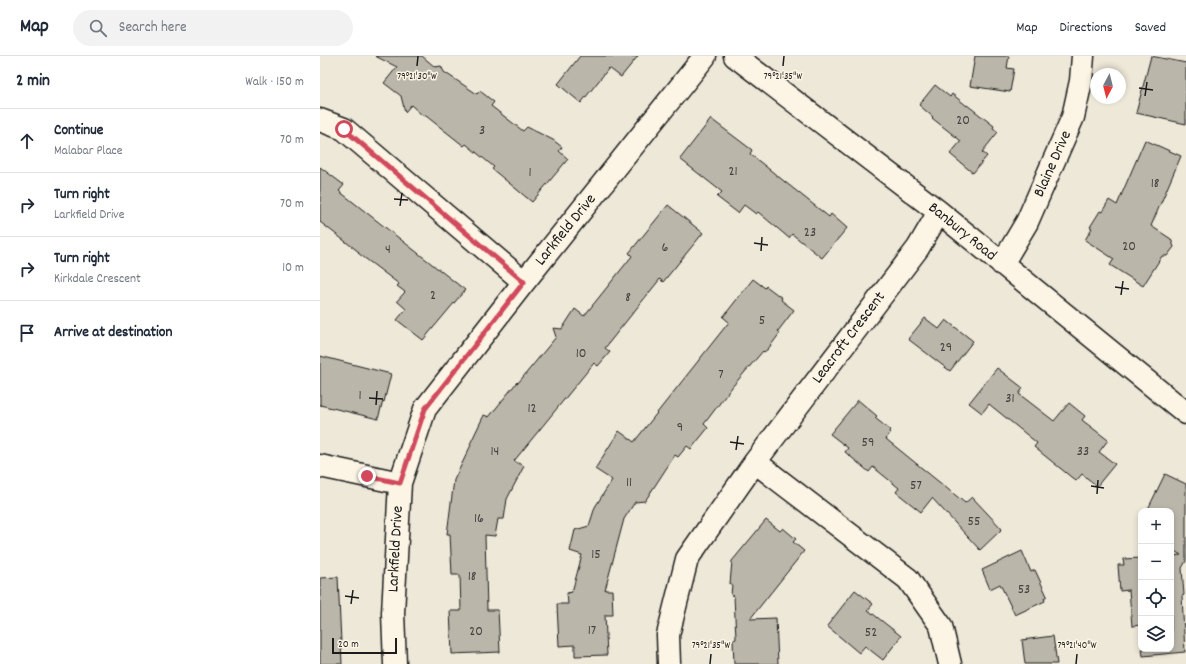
<!DOCTYPE html>
<meta charset="utf-8">
<style>
:root{--surface:#fff;--page:#f2f2f3;--text:#1f2937;--muted:#747a83;--line:#e0e1e3}
body{margin:0;font-family:Dekko,sans-serif;background:var(--page);color:var(--text)}
.controls{position:absolute;right:12px;bottom:12px;display:grid;overflow:hidden;border-radius:8px;box-shadow:0 2px 6px #0003}
.controls button{width:36px;height:36px;display:grid;place-items:center;padding:0;border:0;border-bottom:1px solid var(--line);background:var(--surface);color:var(--text);font:20px sans-serif}
.compass{position:absolute;left:770px;top:12px;width:36px;height:36px;border-radius:50%;background:var(--surface);box-shadow:0 2px 6px #0003;rotate:187deg}
.scale{position:absolute;left:12px;bottom:10px;width:65px;box-sizing:border-box;padding-left:4px;border:2px solid #1c1c1c;border-top:0;font-size:11px;line-height:14px;white-space:nowrap;color:#1c1c1c;-webkit-text-stroke:3px #fcf5e5;paint-order:stroke}
.stop{position:absolute;width:12px;height:12px;margin:-9px;border:3px solid #d1495b;border-radius:50%;background:#fff}
.stop.end{background:#d1495b;border-color:#fff;box-shadow:0 1px 4px #0008}
.list{margin:0;padding:0;list-style:none}
h2{display:flex;justify-content:space-between;align-items:center;height:52px;margin:0;padding:0 16px;font-size:17px}
h2 small{font-size:13px;font-weight:400;color:var(--muted)}
.list li{display:grid;grid-template-columns:26px 1fr auto;gap:12px;align-items:center;box-sizing:border-box;height:64px;padding:0 16px;border-top:1px solid var(--line)}
.list b{display:block;font-size:15px;white-space:nowrap}
.list p{margin:0;font-size:13px;white-space:nowrap;color:var(--muted)}
.list em{font-size:13px;font-style:normal;color:var(--muted)}
.icon{flex:none;width:22px;height:22px;fill:none;stroke:currentColor;stroke-width:2;stroke-linecap:round;stroke-linejoin:round}
.map{position:relative;flex:none;width:866px;height:608px;overflow:hidden}
header{display:flex;align-items:center;gap:24px;box-sizing:border-box;height:56px;padding:0 20px;background:var(--surface);border-bottom:1px solid var(--line)}
header strong{font-size:19px}
nav{display:flex;gap:22px;margin-inline-start:auto;font-size:14px}
.search{width:280px;height:36px;background:var(--page);display:flex;align-items:center;gap:10px;box-sizing:border-box;padding:0 14px;border-radius:22px;color:var(--muted);font-size:15px}
main{display:flex}
aside{flex:1;background:var(--surface)}
.map>svg:first-child{display:block}
</style>
<header>
<strong>Map</strong>
<div class="search"><svg class="icon" aria-label="search" viewBox="0 0 24 24"><circle cx="10" cy="10" r="6"/><path d="M15 15l6 6"/></svg>Search here</div>
<nav><a>Map</a><a>Directions</a><a>Saved</a></nav>
</header>
<main>
<aside>
<h2>2 min<small>Walk · 150 m</small></h2>
<ul class="list">
<li><svg class="icon" aria-label="ahead" viewBox="0 0 24 24"><path d="M12 20V5M6 11l6-6 6 6"/></svg><div><b>Continue</b><p>Malabar Place</p></div><em>70 m</em></li>
<li><svg class="icon" aria-label="right" viewBox="0 0 24 24"><path d="M7 20v-9h11M14 6l5 5-5 5"/></svg><div><b>Turn right</b><p>Larkfield Drive</p></div><em>70 m</em></li>
<li><svg class="icon" aria-label="right" viewBox="0 0 24 24"><path d="M7 20v-9h11M14 6l5 5-5 5"/></svg><div><b>Turn right</b><p>Kirkdale Crescent</p></div><em>10 m</em></li>
<li><svg class="icon" aria-label="arrive" viewBox="0 0 24 24"><path d="M6 21V4h12l-3 4 3 4H6"/></svg><div><b>Arrive at destination</b></div></li>
</ul>
</aside>
<div class="map">
<svg width="866" height="608" viewBox="0 0 866 608">
<rect width="100%" height="100%" fill="#eee8d9"/>
<filter id="ink" filterUnits="userSpaceOnUse"><feTurbulence type="fractalNoise" baseFrequency=".025" numOctaves="2"/><feDisplacementMap in="SourceGraphic" scale="8" xChannelSelector="R" yChannelSelector="G"/><feConvolveMatrix kernelMatrix="1 2 1 2 8 2 1 2 1" color-interpolation-filters="sRGB"/></filter>
<g filter="url(#ink)">
<!-- building -->
<path fill="#bab6aa" stroke="#1c1c1c" d="M55 0H102L115 11 121 10 124 16 157 38 160 35 174 46 171 50 203 75 207 71 233 84 242 91 239 95 248 103 212 146 172 113 174 111 146 88 144 90 106 60 102 59 91 49 85 56 81 40 64 27 77 11Z
M260 0H318L301 21 289 12 261 47 238 28Z
M655 0H689L687 12 694 13 690 36 650 30Z
M831 0 866 7V68L816 57Z
M615 29 630 41 632 38 647 50V49L674 70 673 72 678 76 662 96 667 100 653 117 630 98 641 85 612 62 613 61 599 49Z
M391 63 432 94 430 98 509 161 511 158 527 172 502 202 472 178 469 182 438 156 436 158 424 149 418 157 397 141 402 136 360 103Z
M825 84 861 100 831 170 851 183 854 191 847 200H842L823 230 790 209 794 203 765 184 772 172 770 171 780 155 782 156 789 144 797 149Z
M0 111 24 129 19 135 145 234 103 284 77 264 86 253 77 245 85 236 77 230 79 228 38 197 39 196 0 166Z
M348 149 383 177 343 226 340 223 292 283 285 292 290 296 278 310 274 307 194 405 204 410 187 443 184 463H178L175 480 165 479 167 554H178L180 596 132 598 130 555H141L140 519H132L130 478H127L134 424 151 389 150 388 164 359 169 361 197 326 198 327 236 281 233 272 242 273 255 253 264 260 312 200 309 197Z
M433 223 445 232 446 230 462 242 461 244 474 254 458 275 460 277 448 293 444 296 443 295 412 331 384 368 388 372 371 393 367 390 358 401 355 399 325 445 315 446 304 463 285 534H292L293 559H285L287 599 255 600V589L239 590 237 548H248L247 537 252 536 262 499 250 495 255 474 269 470 275 451 292 424 275 413 299 375 314 386 409 266 403 261Z
M605 262 619 273 626 264 653 285 630 315 588 283Z
M0 300 71 318 64 346 63 345 58 363 0 349Z
M677 312 703 332 699 338 734 365 749 347 765 360 762 364 788 384 779 396 795 408 777 430 762 418 756 425 714 391 717 387 669 348 662 357 649 347Z
M538 344 557 360 555 362 570 374 569 376 570 377 566 383 645 447 652 441 682 473 660 494 612 442 601 456 576 436 579 432 553 411 549 416 525 396 528 392 510 378Z
M845 418 866 428V505L862 512 864 539 862 540 865 596 823 600 822 593H851V500L861 499 851 493V455H827Z
M446 464 460 475 463 472 476 483 473 486 484 495 430 563 456 562 458 608H414L413 584 416 583 414 540 411 539 412 528H410L412 505Z
M702 495 711 516 715 514 727 540 724 542 725 545 695 559 680 528 670 533 662 514Z
M821 502V572V569L812 570 809 534 800 535 798 509H804L803 503Z
M18 521 22 608H0V522Z
M535 534 553 548 548 554 581 580 563 604 545 590 539 597 507 570Z
M733 580 737 608H705L702 584Z"/>
<g fill="none" stroke-linecap="round" stroke-linejoin="round">
<!-- minor casing -->
<g stroke="#1c1c1c" stroke-width="25">
<path id="minor" d="M415 0 619 156 866 357
M0 64 24 73 204 226
M682 208 707 166 753 61 761 25 763 0
M435 406 588 523 621 570 630 608
M0 410 80 427
M75 608 73 557 80 427 105 353 204 226 385 0
M349 608 348 579 367 503 435 406 598 192 619 156"/>
</g>
<!-- minor -->
<use href="#minor" stroke="#fcf5e5" stroke-width="22"/>
</g>
</g>
<g fill="none" stroke-linecap="round" stroke-linejoin="round" filter="url(#ink)">
<!-- route -->
<path stroke="#d1495b" stroke-width="5" d="M24 73 204 226 105 353 80 427 47 420"/>
</g>
<!-- ticks -->
<path fill="none" stroke="#1c1c1c" stroke-width="1.5" d="M97 10 98 0M463 10 464 0M819 32 833 34M825 40 827 26M74 143 88 144M80 150 82 137M434 187 448 189M441 195 442 181M795 231 809 233M801 239 803 225M49 342 63 343M56 349 57 335M410 386 424 388M416 394 418 380M771 430 784 432M777 438 778 424M25 540 39 542M31 548 33 534M390 608 391 598M756 608 757 598"/>
<g text-anchor="middle" dominant-baseline="central" stroke-width="3" stroke-linejoin="round" paint-order="stroke">
<!-- number labels -->
<g font-size="14" fill="#444240">
<text x="643" y="65">20</text>
<text x="162" y="75">3</text>
<text x="413" y="116">21</text>
<text x="210" y="117">1</text>
<text x="835" y="128">18</text>
<text x="490" y="177">23</text>
<text x="809" y="191">20</text>
<text x="345" y="192">6</text>
<text x="68" y="194">4</text>
<text x="113" y="240">2</text>
<text x="308" y="242">8</text>
<text x="442" y="265">5</text>
<text x="626" y="292">29</text>
<text x="261" y="298">10</text>
<text x="401" y="319">7</text>
<text x="40" y="340">1</text>
<text x="690" y="343">31</text>
<text x="212" y="353">12</text>
<text x="360" y="372">9</text>
<text x="548" y="387">59</text>
<text x="175" y="396">14</text>
<text x="763" y="396">33</text>
<text x="309" y="427">11</text>
<text x="596" y="430">57</text>
<text x="159" y="463">16</text>
<text x="654" y="466">55</text>
<text x="276" y="499">15</text>
<text x="152" y="521">18</text>
<text x="704" y="534">53</text>
<text x="272" y="575">17</text>
<text x="156" y="576">20</text>
<text x="551" y="577">52</text>
</g>
<!-- street labels -->
<g font-size="16" fill="#1c1c1c" stroke="#fcf5e5">
<text transform="translate(733 108) rotate(-66)">Blaine Drive</text>
<text transform="translate(246 174) rotate(-51)">Larkfield Drive</text>
<text transform="translate(642 176) rotate(39)">Banbury Road</text>
<text transform="translate(529 282) rotate(-53)">Leacroft Crescent</text>
<text transform="translate(76 493) rotate(-87)">Larkfield Drive</text>
</g>
</g>
<g font-size="10" text-anchor="middle" fill="#1c1c1c" stroke="#fcf5e5" stroke-width="3" stroke-linejoin="round" paint-order="stroke">
<text x="97" y="23">79°21'30"W</text>
<text x="463" y="23">79°21'35"W</text>
<text x="391" y="592">79°21'35"W</text>
<text x="757" y="592">79°21'40"W</text>
</g>
</svg>
<div class="controls">
<button>+</button>
<button>−</button>
<button><svg class="icon" aria-label="locate" viewBox="0 0 24 24"><circle cx="12" cy="12" r="6"/><path d="M12 2v4M12 18v4M2 12h4M18 12h4"/></svg></button>
<button><svg class="icon" aria-label="layers" viewBox="0 0 24 24"><path d="M12 4l9 5-9 5-9-5zM3 14l9 5 9-5"/></svg></button>
</div>
<svg class="compass" viewBox="-18 -18 36 36"><path d="M0-13l5 13h-10z" fill="#e53935"/><path d="M0 13l5-13h-10z" fill="#747a83"/></svg>
<div class="scale">20 m</div>
<div class="stop" style="left:24px;top:73px"></div>
<div class="stop end" style="left:47px;top:420px"></div>
</div>
</main>
